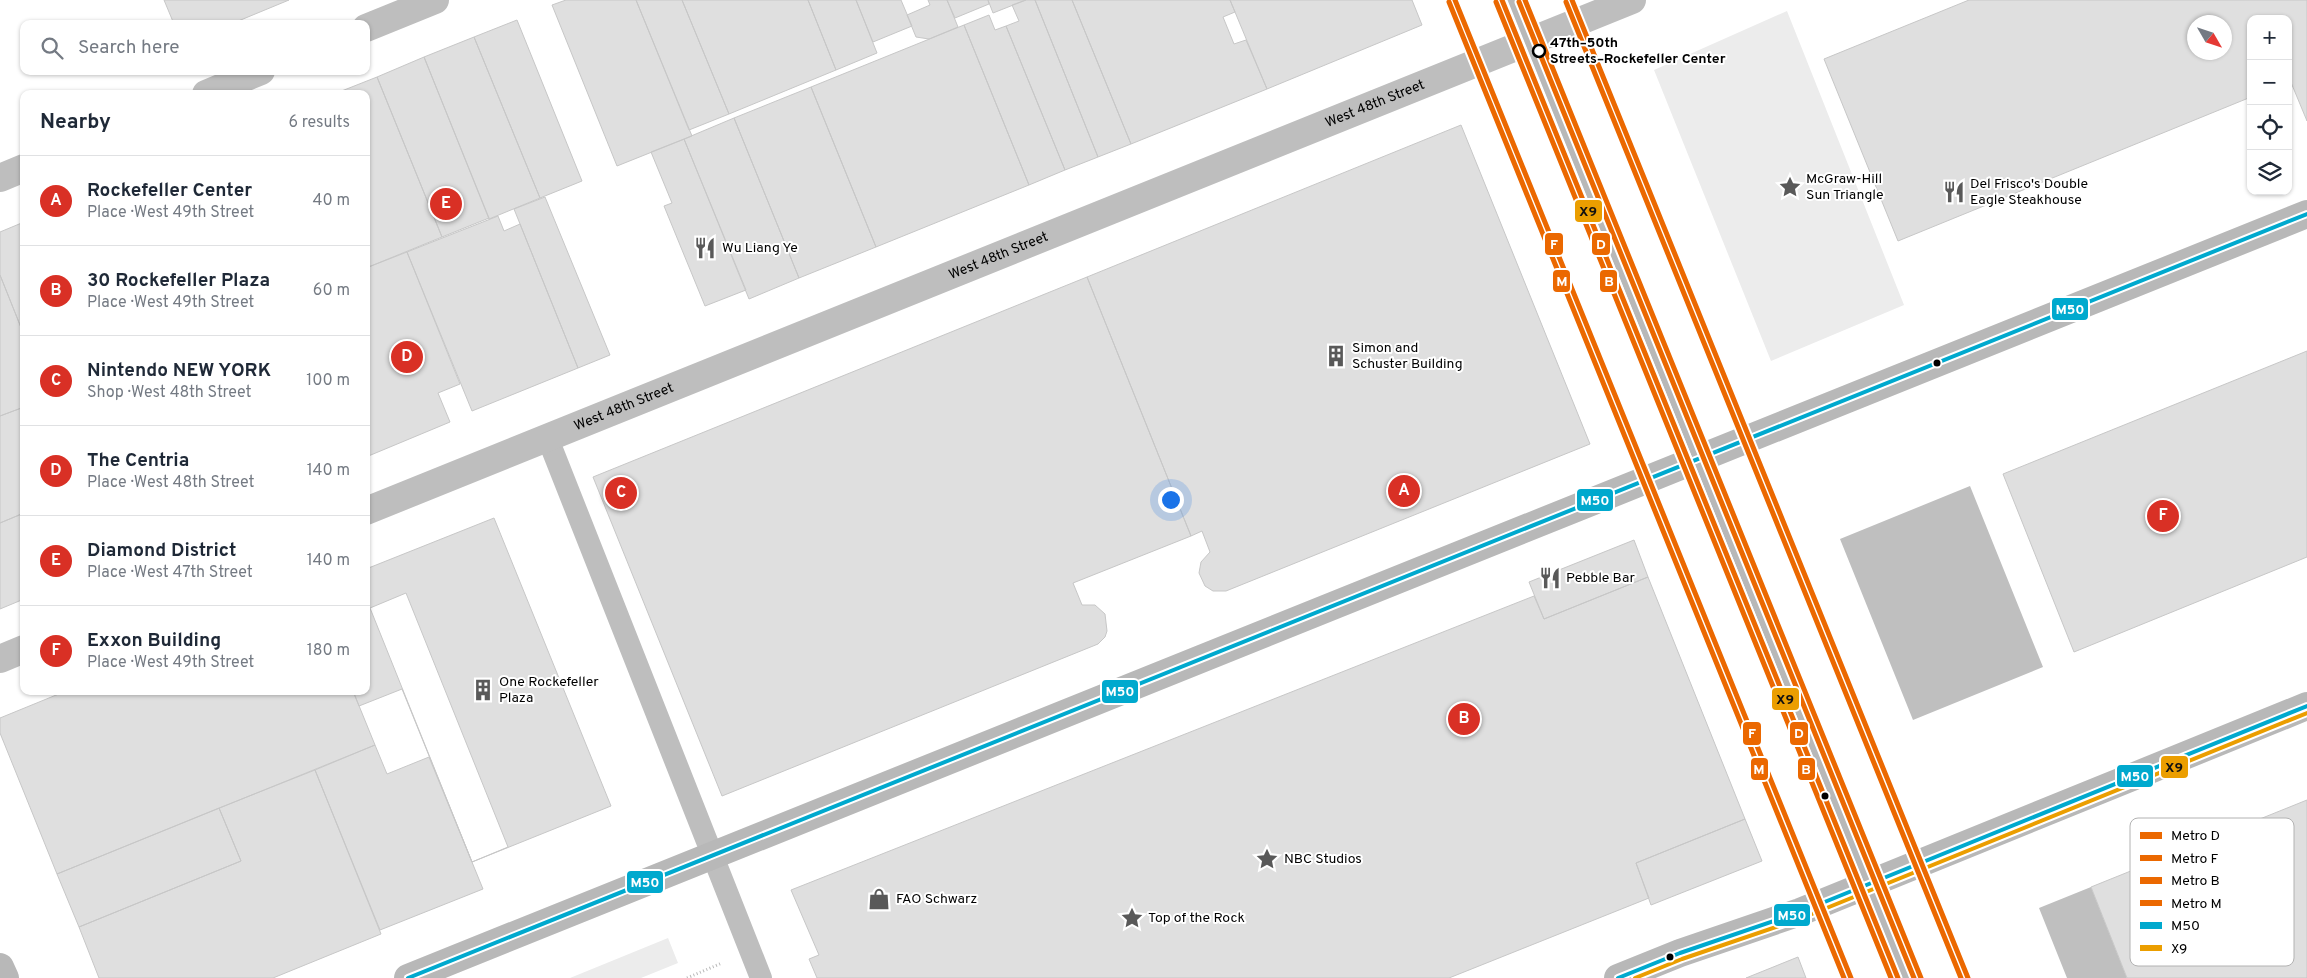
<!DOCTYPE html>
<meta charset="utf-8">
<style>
:root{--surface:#fff;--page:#f2f2f3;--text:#1f2937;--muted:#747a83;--line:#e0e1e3;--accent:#d93025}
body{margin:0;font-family:Overpass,sans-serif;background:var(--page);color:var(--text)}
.controls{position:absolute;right:15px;top:15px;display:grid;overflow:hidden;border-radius:10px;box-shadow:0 1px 4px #0004}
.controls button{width:45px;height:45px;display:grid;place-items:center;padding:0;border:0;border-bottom:1px solid var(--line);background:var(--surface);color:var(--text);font:25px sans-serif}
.compass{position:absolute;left:2187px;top:15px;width:45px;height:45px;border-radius:50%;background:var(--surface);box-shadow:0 1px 4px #0004;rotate:129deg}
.you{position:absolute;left:1170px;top:499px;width:18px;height:18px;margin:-12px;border:4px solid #fff;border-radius:50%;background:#1a73e8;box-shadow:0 0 0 8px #1a73e833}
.badge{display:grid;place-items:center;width:32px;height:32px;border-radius:50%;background:var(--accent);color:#fff;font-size:16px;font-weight:700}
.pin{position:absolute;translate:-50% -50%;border:2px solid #fff;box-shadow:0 1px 5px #0006}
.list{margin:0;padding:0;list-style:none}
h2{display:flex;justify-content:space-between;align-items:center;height:65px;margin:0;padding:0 20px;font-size:21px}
h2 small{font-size:16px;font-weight:400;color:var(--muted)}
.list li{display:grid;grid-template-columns:32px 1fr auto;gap:15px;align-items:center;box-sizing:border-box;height:90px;padding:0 20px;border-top:1px solid var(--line)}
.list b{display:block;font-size:19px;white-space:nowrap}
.list p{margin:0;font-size:16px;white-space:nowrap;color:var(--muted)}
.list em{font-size:16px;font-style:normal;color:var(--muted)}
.icon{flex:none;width:28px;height:28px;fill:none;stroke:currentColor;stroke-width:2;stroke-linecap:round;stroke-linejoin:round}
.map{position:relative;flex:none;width:2307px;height:978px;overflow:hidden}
.search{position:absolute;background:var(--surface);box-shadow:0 1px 4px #0004;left:20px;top:20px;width:350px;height:55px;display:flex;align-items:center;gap:12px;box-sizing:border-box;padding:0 18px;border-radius:10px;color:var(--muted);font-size:19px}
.panel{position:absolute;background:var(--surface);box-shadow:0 1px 4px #0004;left:20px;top:90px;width:350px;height:605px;border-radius:10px}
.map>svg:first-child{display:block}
</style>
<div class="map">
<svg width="2307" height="978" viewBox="0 0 2307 978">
<rect width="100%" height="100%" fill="#fff"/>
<!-- green -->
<path fill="#ececec" d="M1787 11 1904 305 1771 361 1654 70Z
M668 938 678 963 641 978H570Z"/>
<!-- water -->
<path fill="#bfbfbf" d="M1970 486 2043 667 1913 720 1840 539Z
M2091 887 2127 978H2067L2039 908Z"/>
<!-- building -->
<path fill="#dfdfdf" stroke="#c7c7c7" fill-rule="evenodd" d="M164 0H289L231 24H174Z
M566 0H636L692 136 617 166 552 5Z
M636 0H682L729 114 689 130Z
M682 0H808L836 70 729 114Z
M808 0H856L877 53 836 70Z
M856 0H901L912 26 873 42Z
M928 0H947L958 27 929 39 916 37 907 15 930 5Z
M947 0H988L989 4 955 18Z
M988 0H1026L993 13Z
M1026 0H1035L1098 157 1065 170 1006 26 1019 21 1012 5Z
M1035 0H1072L1131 144 1098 157Z
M1072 0H1230L1235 12 1223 17 1234 44 1246 40 1267 89 1131 144Z
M1230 0H1412L1422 25 1267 89Z
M1969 0H2307V121L2290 80 2288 81V19H2251V97L1898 241 1824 59ZM2194 22H2224V52H2194Z
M989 15 995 30 1006 26 1065 170 1029 185 964 25Z
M517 20 582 181 540 198 474 37Z
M964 25 1029 185 876 247 811 87Z
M474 37 540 198 489 219 424 57Z
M424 57 489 218 442 237 377 77Z
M377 77 442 237 366 268V94H334Z
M811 87 876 247 799 278 734 118Z
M734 118 799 278 749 299 684 139Z
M1461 125 1590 444 1226 591H1213L1205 586 1199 573 1201 562 1210 552 1202 531 1191 536 1087 277Z
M684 139 746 290 705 306 664 206 672 203 651 152Z
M545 197 610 355 578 368 514 209Z
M498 216 504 231 520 224 578 368 472 411 407 252Z
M24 222V335L0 275V232Z
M407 252 460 384 438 393 450 422 366 457V268Z
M0 275 24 335V407L0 416Z
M1087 277 1191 536 1073 583 1082 605H1095L1105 614 1107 631 1105 637 1098 644 722 796 593 477Z
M2307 351V557L2074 652 2003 474Z
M24 407V513L0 523V416Z
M24 513V599L0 609V523Z
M494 518 611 806 472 862 402 689 359 706 353 691H366V569Z
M1634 540 1648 577 1544 619 1529 582Z
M1648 577 1745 819 1636 863 1649 898 1449 978H817L809 959 819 955 791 890 1534 596 1544 619Z
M406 593 508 847 472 862 370 608Z
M66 691H353L375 745 57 874 0 733V718Z
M375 745 387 774 429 757 483 889 380 930 315 770Z
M315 770 381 934 273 978H99L79 927 241 861 219 808Z
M2307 800V978H2127L2091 887Z
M219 808 241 861 79 927 57 874Z
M1745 819 1762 861 1651 905 1636 863Z
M1798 957 1806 978H1746Z"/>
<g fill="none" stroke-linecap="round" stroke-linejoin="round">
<!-- path -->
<path stroke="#b9b9b9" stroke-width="3" stroke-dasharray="1 2.5" stroke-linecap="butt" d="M687 978 722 963"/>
<!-- pedestrian -->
<path stroke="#bebebe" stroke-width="22" d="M548 439 761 978"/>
<!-- minor -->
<g stroke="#bebebe" stroke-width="28">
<path d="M366 28 435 0"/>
<path d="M206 94 261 71"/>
<path d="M0 178 24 168"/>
<path id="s1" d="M366 511 1632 0"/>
<path d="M0 659 24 649"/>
</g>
<!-- secondary -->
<path stroke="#b8b8b8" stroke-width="28" d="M1510 0 1905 978
M0 967 5 978
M408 978 2307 214
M1618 978 1680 953 1800 912 2307 706"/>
<!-- bus-1 casing -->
<g stroke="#fff" stroke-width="8">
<path id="bus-1" d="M408 978 2307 214
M1618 978 1680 953 1800 912 2307 706"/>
</g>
<!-- bus-2 casing -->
<g stroke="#fff" stroke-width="8">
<path id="bus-2" d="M1504 2 1898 978
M1635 978 1682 959 1802 918 2307 713"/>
</g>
<!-- bus-1 -->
<use href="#bus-1" stroke="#00a9ce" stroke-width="4"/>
<!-- bus-2 -->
<use href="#bus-2" stroke="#eb9e00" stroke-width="4"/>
<!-- metro-1 casing -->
<g stroke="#fff" stroke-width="9">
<path id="metro-1" d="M1502 0 1898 978
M1572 0 1968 978"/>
</g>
<!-- metro-2 casing -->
<g stroke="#fff" stroke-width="9">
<path id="metro-2" d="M1455 0 1851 978
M1525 0 1921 978"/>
</g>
<!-- metro-3 casing -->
<g stroke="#fff" stroke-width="9">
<path id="metro-3" d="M1496 2 1891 978
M1566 2 1961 978"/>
</g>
<!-- metro-4 casing -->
<g stroke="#fff" stroke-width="9">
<path id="metro-4" d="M1449 2 1844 978
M1519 2 1914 978"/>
</g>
<!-- metro-1 -->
<use href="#metro-1" stroke="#eb6800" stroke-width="5"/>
<!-- metro-2 -->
<use href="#metro-2" stroke="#eb6800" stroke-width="5"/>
<!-- metro-3 -->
<use href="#metro-3" stroke="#eb6800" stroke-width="5"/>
<!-- metro-4 -->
<use href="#metro-4" stroke="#eb6800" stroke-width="5"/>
</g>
<!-- icons -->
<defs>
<g id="sight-bare" transform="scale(1.725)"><path d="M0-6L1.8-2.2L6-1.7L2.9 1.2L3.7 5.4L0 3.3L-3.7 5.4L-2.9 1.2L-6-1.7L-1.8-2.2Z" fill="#595959" stroke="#fff" stroke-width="2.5" paint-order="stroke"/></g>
<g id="restaurant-bare" transform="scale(1.725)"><path d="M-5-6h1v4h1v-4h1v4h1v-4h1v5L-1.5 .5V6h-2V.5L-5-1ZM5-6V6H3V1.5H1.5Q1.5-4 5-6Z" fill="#595959" stroke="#fff" stroke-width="2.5" paint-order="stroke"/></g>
<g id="building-bare" transform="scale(1.725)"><path d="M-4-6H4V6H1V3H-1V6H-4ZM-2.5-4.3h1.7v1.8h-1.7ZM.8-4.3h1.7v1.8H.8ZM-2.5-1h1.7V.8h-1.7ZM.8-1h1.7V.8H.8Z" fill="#595959" stroke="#fff" stroke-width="2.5" paint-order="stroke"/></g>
<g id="shop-bare" transform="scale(1.725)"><path d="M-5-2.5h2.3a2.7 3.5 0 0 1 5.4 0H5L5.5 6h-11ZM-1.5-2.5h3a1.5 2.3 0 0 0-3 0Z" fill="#595959" stroke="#fff" stroke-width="2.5" paint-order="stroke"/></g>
</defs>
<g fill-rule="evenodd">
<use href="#sight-bare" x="1790" y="187"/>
<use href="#restaurant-bare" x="1954" y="192"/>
<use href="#restaurant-bare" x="705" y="248"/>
<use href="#building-bare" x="1336" y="356"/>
<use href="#restaurant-bare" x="1550" y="578"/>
<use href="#building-bare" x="483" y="690"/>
<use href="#sight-bare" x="1267" y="859"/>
<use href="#shop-bare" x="879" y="899"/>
<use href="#sight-bare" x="1132" y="918"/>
</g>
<!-- markers -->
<circle fill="#fff" stroke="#000" stroke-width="2.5" cx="1539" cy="51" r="6"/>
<g fill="#000" stroke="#fff" stroke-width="2">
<circle cx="1937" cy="363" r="4.5"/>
<circle cx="1825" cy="796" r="4.5"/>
<circle cx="1670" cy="957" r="4.5"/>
</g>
<g text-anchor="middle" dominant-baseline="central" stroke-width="4" stroke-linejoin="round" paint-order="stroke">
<!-- stop labels -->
<g font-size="14" font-weight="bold" fill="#000" stroke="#fff" text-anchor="start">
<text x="1550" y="43">47th–50th<tspan x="1550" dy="16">Streets–Rockefeller Center</tspan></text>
</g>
<!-- street labels -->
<g font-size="14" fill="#000" stroke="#fff">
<text stroke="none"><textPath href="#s1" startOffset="1088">West 48th Street</textPath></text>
<text stroke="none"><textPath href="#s1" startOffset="682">West 48th Street</textPath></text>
<text stroke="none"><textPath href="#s1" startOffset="278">West 48th Street</textPath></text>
</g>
<!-- poi labels -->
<g font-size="14" fill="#000" stroke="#fff" text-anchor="start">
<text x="1806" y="179">McGraw-Hill<tspan x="1806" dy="16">Sun Triangle</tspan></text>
<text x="1970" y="184">Del Frisco's Double<tspan x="1970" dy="16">Eagle Steakhouse</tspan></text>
<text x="722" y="248">Wu Liang Ye</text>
<text x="1352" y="348">Simon and<tspan x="1352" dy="16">Schuster Building</tspan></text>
<text x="1566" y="578">Pebble Bar</text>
<text x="499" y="682">One Rockefeller<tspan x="499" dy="16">Plaza</tspan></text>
<text x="1284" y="859">NBC Studios</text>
<text x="896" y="899">FAO Schwarz</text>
<text x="1148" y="918">Top of the Rock</text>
</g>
</g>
<!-- legend -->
<rect x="2130" y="818" width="164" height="148" rx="8" fill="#fff" stroke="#b2b2b2" stroke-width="1"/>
<rect x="2140" y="832" width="22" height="7" fill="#eb6800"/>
<rect x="2140" y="855" width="22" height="6" fill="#eb6800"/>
<rect x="2140" y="877" width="22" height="7" fill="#eb6800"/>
<rect x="2140" y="900" width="22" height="6" fill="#eb6800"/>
<rect x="2140" y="922" width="22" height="7" fill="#00a9ce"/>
<rect x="2140" y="945" width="22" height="6" fill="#eb9e00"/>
<g font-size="14" fill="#000">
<text x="2171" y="840">Metro D</text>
<text x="2171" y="863">Metro F</text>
<text x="2171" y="885">Metro B</text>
<text x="2171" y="908">Metro M</text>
<text x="2171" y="930">M50</text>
<text x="2171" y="953">X9</text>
</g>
<g stroke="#fff" stroke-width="2">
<rect x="1574" y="199" width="29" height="24" rx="5" fill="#eb9e00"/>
<rect x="1544" y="232" width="20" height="24" rx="5" fill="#eb6800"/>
<rect x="1591" y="232" width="20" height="24" rx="5" fill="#eb6800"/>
<rect x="1552" y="269" width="19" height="24" rx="5" fill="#eb6800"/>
<rect x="1599" y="269" width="19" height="24" rx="5" fill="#eb6800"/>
<rect x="2051" y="297" width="38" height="24" rx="5" fill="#00a9ce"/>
<rect x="1576" y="488" width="38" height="24" rx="5" fill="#00a9ce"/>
<rect x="1101" y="679" width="38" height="25" rx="5" fill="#00a9ce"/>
<rect x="1771" y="687" width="29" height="24" rx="5" fill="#eb9e00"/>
<rect x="1742" y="721" width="20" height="25" rx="5" fill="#eb6800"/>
<rect x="1789" y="721" width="20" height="25" rx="5" fill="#eb6800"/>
<rect x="2160" y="755" width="29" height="24" rx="5" fill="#eb9e00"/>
<rect x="1750" y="757" width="19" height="24" rx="5" fill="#eb6800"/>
<rect x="1797" y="757" width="19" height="24" rx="5" fill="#eb6800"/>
<rect x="2116" y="764" width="38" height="24" rx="5" fill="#00a9ce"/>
<rect x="626" y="870" width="38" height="24" rx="5" fill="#00a9ce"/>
<rect x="1773" y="903" width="38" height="24" rx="5" fill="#00a9ce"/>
</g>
<g font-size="14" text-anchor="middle" font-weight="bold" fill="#fff">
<text x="1554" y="249">F</text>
<text x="1601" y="249">D</text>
<text x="1562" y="286">M</text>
<text x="1609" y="286">B</text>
<text x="2070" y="314">M50</text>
<text x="1595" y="505">M50</text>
<text x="1120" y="696">M50</text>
<text x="1752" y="738">F</text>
<text x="1799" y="738">D</text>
<text x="1759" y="774">M</text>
<text x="1806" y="774">B</text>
<text x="2135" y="781">M50</text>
<text x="645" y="887">M50</text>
<text x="1792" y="920">M50</text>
</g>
<g font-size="14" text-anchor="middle" font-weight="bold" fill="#111">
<text x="1588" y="216">X9</text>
<text x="1785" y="704">X9</text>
<text x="2174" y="772">X9</text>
</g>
</svg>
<div class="controls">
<button>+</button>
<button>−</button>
<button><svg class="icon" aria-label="locate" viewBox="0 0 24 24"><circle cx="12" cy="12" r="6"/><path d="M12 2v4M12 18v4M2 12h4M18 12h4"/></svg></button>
<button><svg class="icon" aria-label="layers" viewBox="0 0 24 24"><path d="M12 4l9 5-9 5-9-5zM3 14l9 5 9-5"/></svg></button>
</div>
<svg class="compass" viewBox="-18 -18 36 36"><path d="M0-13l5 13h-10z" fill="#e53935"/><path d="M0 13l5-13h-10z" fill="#747a83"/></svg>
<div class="you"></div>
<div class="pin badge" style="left:1404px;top:491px">A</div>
<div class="pin badge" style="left:1464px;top:719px">B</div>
<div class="pin badge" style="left:621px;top:493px">C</div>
<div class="pin badge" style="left:407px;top:357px">D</div>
<div class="pin badge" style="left:446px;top:204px">E</div>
<div class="pin badge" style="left:2163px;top:516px">F</div>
<div class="search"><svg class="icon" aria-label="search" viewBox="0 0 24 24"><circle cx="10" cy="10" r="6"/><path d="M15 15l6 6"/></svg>Search here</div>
<section class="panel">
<h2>Nearby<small>6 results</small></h2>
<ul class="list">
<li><span class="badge">A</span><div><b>Rockefeller Center</b><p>Place · West 49th Street</p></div><em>40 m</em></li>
<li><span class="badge">B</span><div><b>30 Rockefeller Plaza</b><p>Place · West 49th Street</p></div><em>60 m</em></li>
<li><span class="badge">C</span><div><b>Nintendo NEW YORK</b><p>Shop · West 48th Street</p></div><em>100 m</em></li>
<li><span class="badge">D</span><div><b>The Centria</b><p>Place · West 48th Street</p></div><em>140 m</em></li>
<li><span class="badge">E</span><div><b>Diamond District</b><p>Place · West 47th Street</p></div><em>140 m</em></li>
<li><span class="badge">F</span><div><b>Exxon Building</b><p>Place · West 49th Street</p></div><em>180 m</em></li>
</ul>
</section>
</div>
